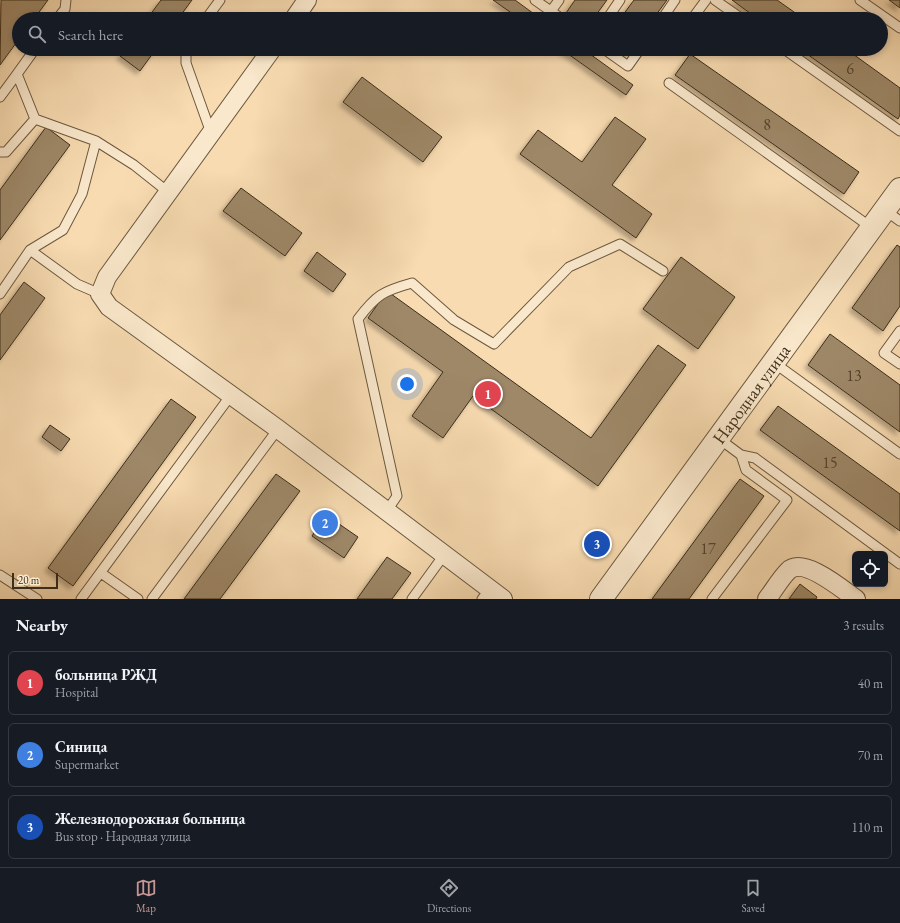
<!DOCTYPE html>
<meta charset="utf-8">
<style>
:root{--surface:#171b24;--page:#242831;--text:#f1f3f6;--muted:#9ea1a6;--line:#363941;--accent:#c59692}
body{margin:0;font-family:"EB Garamond",serif;background:var(--page);color:var(--text)}
.controls{position:absolute;right:12px;bottom:12px;display:grid;overflow:hidden;border-radius:6px;box-shadow:0 2px 6px #0003}
.controls button{width:36px;height:36px;display:grid;place-items:center;padding:0;border:0;border-bottom:1px solid var(--line);background:var(--surface);color:var(--text);font:20px sans-serif}
.scale{position:absolute;left:12px;bottom:10px;width:46px;box-sizing:border-box;padding-left:4px;border:2px solid #3d2e19;border-top:0;font-size:11px;line-height:14px;white-space:nowrap;color:#3d2e19;-webkit-text-stroke:3px #fae8cc;paint-order:stroke}
.you{position:absolute;left:407px;top:384px;width:14px;height:14px;margin:-10px;border:3px solid #fff;border-radius:50%;background:#1a73e8;box-shadow:0 0 0 6px #1a73e833}
.badge{display:grid;place-items:center;width:26px;height:26px;border-radius:50%;background:var(--accent);color:#fff;font-size:13px;font-weight:700}
.pin{position:absolute;translate:-50% -50%;border:2px solid #fff;box-shadow:0 1px 4px #0006}
.list{margin:0;padding:0;list-style:none}
h2{display:flex;justify-content:space-between;align-items:center;height:52px;margin:0;padding:0 16px;font-size:17px}
h2 small{font-size:13px;font-weight:400;color:var(--muted)}
.list li{display:grid;grid-template-columns:26px 1fr auto;gap:12px;align-items:center;box-sizing:border-box;height:64px;margin:0 8px 8px;padding:0 8px;border:1px solid var(--line);border-radius:6px}
.list b{display:block;font-size:15px;white-space:nowrap}
.list p{margin:0;font-size:13px;white-space:nowrap;color:var(--muted)}
.list em{font-size:13px;font-style:normal;color:var(--muted)}
.icon{flex:none;width:22px;height:22px;fill:none;stroke:currentColor;stroke-width:2;stroke-linecap:round;stroke-linejoin:round}
.map{position:relative;flex:none;width:900px;height:599px;overflow:hidden}
.search{position:absolute;background:var(--surface);box-shadow:0 2px 6px #0003;left:12px;right:12px;top:12px;height:44px;display:flex;align-items:center;gap:10px;box-sizing:border-box;padding:0 14px;border-radius:22px;color:var(--muted);font-size:15px}
.sheet{height:268px;background:var(--surface)}
nav{display:flex;justify-content:space-around;align-items:center;box-sizing:border-box;height:56px;border-top:1px solid var(--line);background:var(--surface);font-size:11px;color:var(--muted)}
nav a{display:grid;justify-items:center;gap:2px}
nav .on{color:var(--accent)}
.map>svg:first-child{display:block}
</style>
<div class="map">
<svg width="900" height="599" viewBox="0 0 900 599">
<defs>
<filter id="shadow"><feDropShadow dx="-3.5" dy="3.5" stdDeviation="2" flood-color="#0004"/></filter>
</defs>
<rect width="100%" height="100%" fill="#f8dbb1"/>
<filter id="stains"><feTurbulence type="fractalNoise" baseFrequency=".005" numOctaves="4"/><feColorMatrix values="0 0 0 0 .2 0 0 0 0 .09 0 0 0 0 .02 0 0 0 .5 -.17"/></filter>
<radialGradient id="worn" r=".72"><stop offset=".6" stop-color="#630" stop-opacity="0"/><stop offset="1" stop-color="#630" stop-opacity=".3"/></radialGradient>
<!-- building -->
<path fill="#9e8868" stroke="#3d2e19" filter="url(#shadow)" d="M1 0H48L34 19H19V39L0 65Z
M161 0H192L178 19H147Z
M493 0H515L541 19H520Z
M575 0H607L593 19H575L566 13Z
M634 0H667L653 19H620Z
M732 0H777L804 19H758Z
M889 0H900V8Z
M126 49H156L140 71 120 56Z
M561 49H583L633 85 626 95Z
M619 49H631L627 55Z
M800 49H846L900 88V115L898 119Z
M690 54 859 172 844 194 675 75Z
M362 77 442 137 423 162 343 102Z
M615 117 646 139 612 185 652 214 636 238 520 154 538 130 582 162Z
M46 127 70 145 0 240V190Z
M241 188 302 233 285 256 223 211Z
M897 245 900 247V306L883 331 852 308Z
M317 252 346 274 333 292 304 271Z
M681 257 735 297 698 349 643 309Z
M24 282 45 298 0 360V315Z
M387 291 591 438 658 345 686 365 598 486 473 396 443 438 412 416 443 372 368 318Z
M830 334 900 385V432L808 365Z
M171 399 196 417 73 586 48 568Z
M778 406 900 494V531L760 430Z
M50 425 70 439 61 451 42 437Z
M276 474 300 491 220 599H184Z
M740 479 764 496 689 599H652Z
M326 515 358 537 344 558 312 536Z
M387 557 411 573 392 599H357Z
M800 584 817 597 816 599H789Z"/>
<g fill="none" stroke-linecap="round" stroke-linejoin="round">
<!-- service casing -->
<g stroke="#6c593f" stroke-width="11">
<path id="service" d="M535 0 562 19
M715 0 742 19
M860 0 900 28
M551 11 559 0
M57 19 65 9 66 0
M206 19 220 0
M607 19 620 0
M662 19 675 0
M692 19 706 0
M186 49V63L211 133
M604 49 628 66 640 49
M784 49 900 131
M669 83 872 228
M0 97 17 74
M35 119 17 74 35 49
M0 152H6L35 119 96 141 134 165 168 192
M885 210 900 221
M30 250 63 230 82 194 96 141
M0 294 30 250 77 284 100 294
M900 331 884 353 900 364
M773 362 900 454
M718 438 741 455 755 458 900 564
M386 512 397 496 358 319C376 295 383 291 412 283L454 320 494 344 569 267 620 244 663 271
M101 573 138 599
M0 575 37 599
M81 599 231 395
M152 599 278 429
M412 599 444 555
M482 599 490 589
M712 599 787 500 746 470 741 455"/>
</g>
<!-- minor casing -->
<g stroke="#6c593f" stroke-width="20">
<path id="minor" d="M294 19 307 0
M272 49 107 277 100 294 109 307 278 429 503 599
M767 599C774 590 780 579 788 571 803 556 842 589 856 599"/>
</g>
<!-- tertiary casing -->
<g stroke="#6c593f" stroke-width="24">
<g id="tertiary">
<path id="s1" d="M601 599 900 189"/>
</g>
</g>
<!-- service -->
<use href="#service" stroke="#fae8cc" stroke-width="9"/>
<!-- minor -->
<use href="#minor" stroke="#fae8cc" stroke-width="18"/>
<!-- tertiary -->
<use href="#tertiary" stroke="#fae8cc" stroke-width="22"/>
</g>
<g text-anchor="middle" dominant-baseline="central" stroke-width="3" stroke-linejoin="round" paint-order="stroke">
<!-- number labels -->
<g font-size="16" fill="#55442d">
<text x="850" y="68">6</text>
<text x="767" y="124">8</text>
<text x="854" y="375">13</text>
<text x="830" y="462">15</text>
<text x="708" y="548">17</text>
</g>
<!-- street labels -->
<g font-size="18" fill="#3d2e19" stroke="#fae8cc">
<text stroke="none"><textPath href="#s1" startOffset="254">Народная улица</textPath></text>
</g>
</g>
<rect width="100%" height="100%" filter="url(#stains)"/>
<rect width="100%" height="100%" fill="url(#worn)"/>
</svg>
<div class="controls">
<button><svg class="icon" aria-label="locate" viewBox="0 0 24 24"><circle cx="12" cy="12" r="6"/><path d="M12 2v4M12 18v4M2 12h4M18 12h4"/></svg></button>
</div>
<div class="scale">20 m</div>
<div class="you"></div>
<div class="pin badge" style="left:488px;top:394px;background:#e0444e">1</div>
<div class="pin badge" style="left:325px;top:523px;background:#3f7fe0">2</div>
<div class="pin badge" style="left:597px;top:544px;background:#1a4fb4">3</div>
<div class="search"><svg class="icon" aria-label="search" viewBox="0 0 24 24"><circle cx="10" cy="10" r="6"/><path d="M15 15l6 6"/></svg>Search here</div>
</div>
<section class="sheet">
<h2>Nearby<small>3 results</small></h2>
<ul class="list">
<li><span class="badge" style="background:#e0444e">1</span><div><b>больница РЖД</b><p>Hospital</p></div><em>40 m</em></li>
<li><span class="badge" style="background:#3f7fe0">2</span><div><b>Синица</b><p>Supermarket</p></div><em>70 m</em></li>
<li><span class="badge" style="background:#1a4fb4">3</span><div><b>Железнодорожная больница</b><p>Bus stop · Народная улица</p></div><em>110 m</em></li>
</ul>
</section>
<nav>
<a class="on"><svg class="icon" aria-label="map" viewBox="0 0 24 24"><path d="M3 6l6-2 6 2 6-2v14l-6 2-6-2-6 2zM9 4v14M15 6v14"/></svg>Map</a>
<a><svg class="icon" aria-label="directions" viewBox="0 0 24 24"><path d="M12 3l9 9-9 9-9-9zM9 14v-3h6M13 9l2 2-2 2"/></svg>Directions</a>
<a><svg class="icon" aria-label="saved" viewBox="0 0 24 24"><path d="M7 4h10v16l-5-4-5 4z"/></svg>Saved</a>
</nav>
